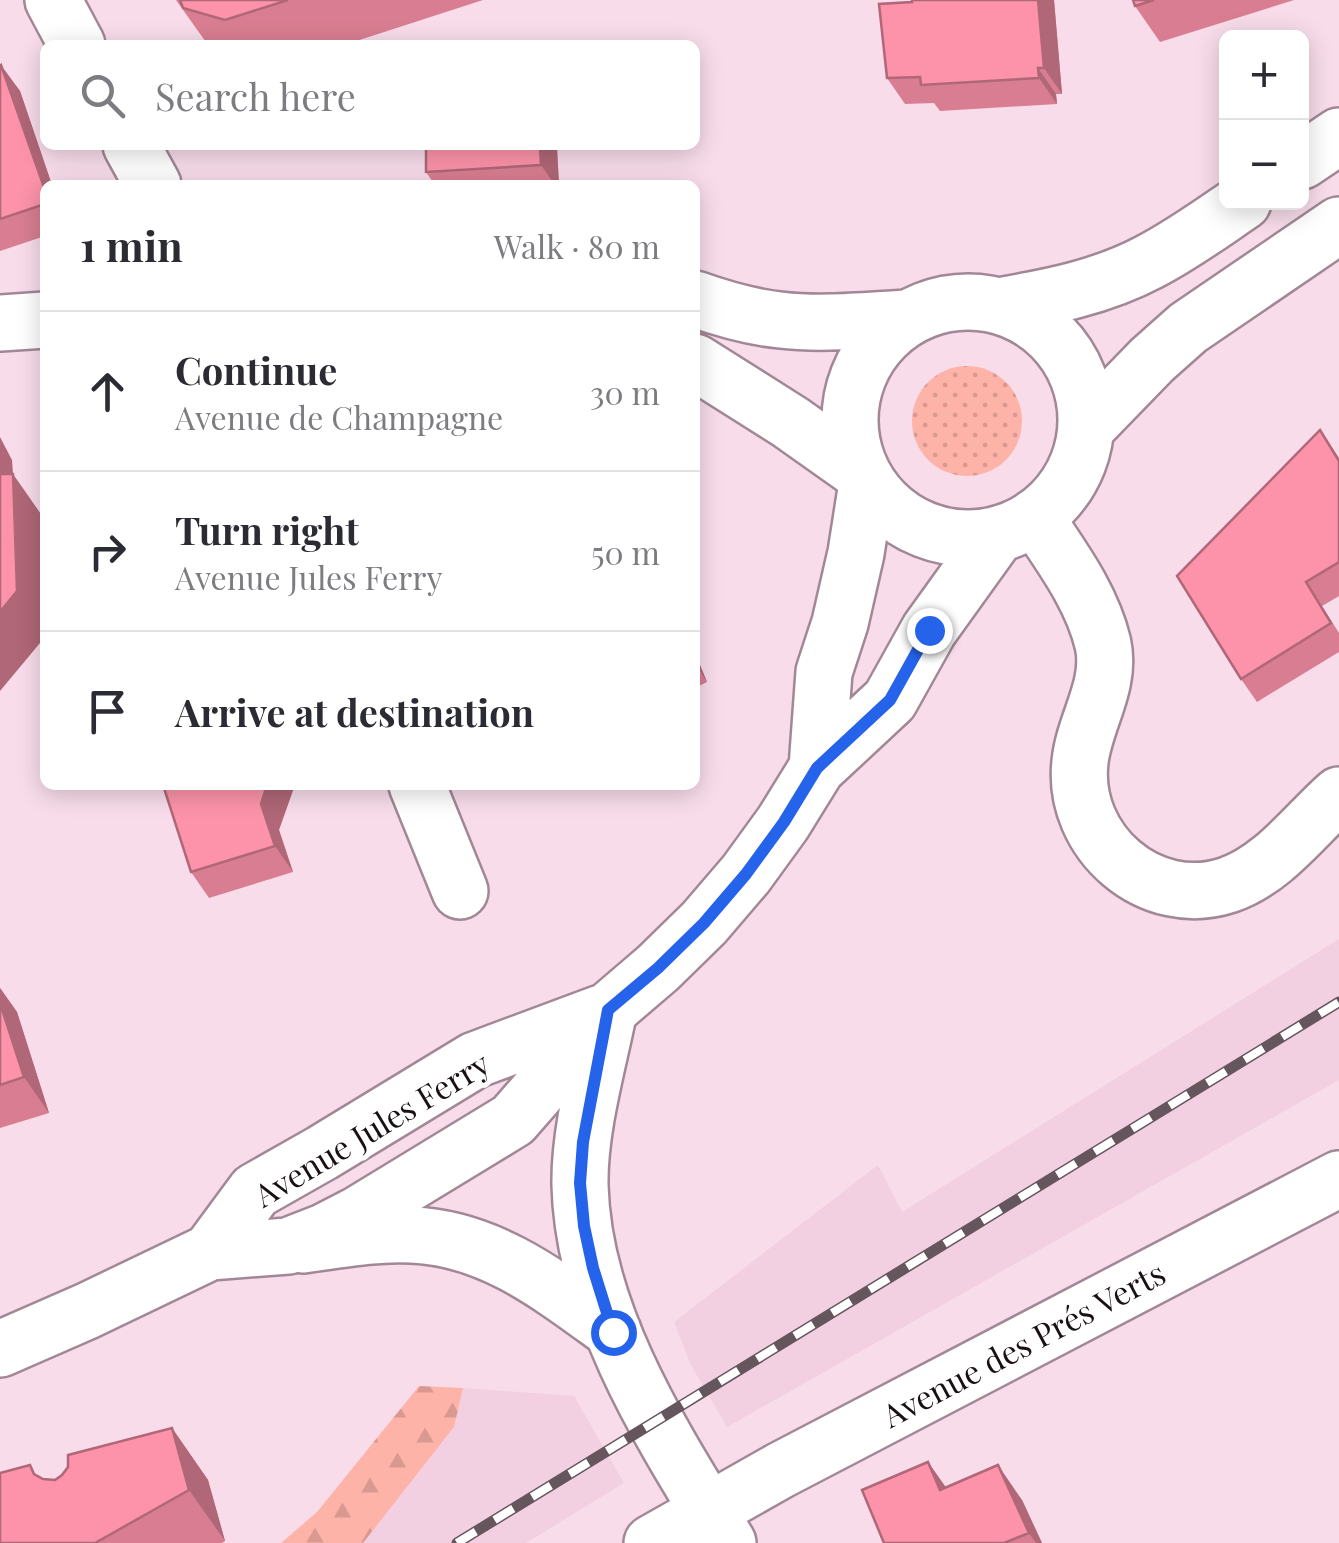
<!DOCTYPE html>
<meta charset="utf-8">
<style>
:root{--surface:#fff;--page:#f2f2f3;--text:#2b2b33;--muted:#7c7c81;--line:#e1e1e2}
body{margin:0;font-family:"Playfair Display",serif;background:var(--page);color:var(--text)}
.controls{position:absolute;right:30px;top:30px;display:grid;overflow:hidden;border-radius:15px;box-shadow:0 5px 25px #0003}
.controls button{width:90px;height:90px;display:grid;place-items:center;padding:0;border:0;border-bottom:2px solid var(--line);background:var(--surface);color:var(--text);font:50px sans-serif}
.stop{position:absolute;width:30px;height:30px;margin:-22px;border:8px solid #2563eb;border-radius:50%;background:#fff}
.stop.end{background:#2563eb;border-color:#fff;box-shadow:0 2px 10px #0008}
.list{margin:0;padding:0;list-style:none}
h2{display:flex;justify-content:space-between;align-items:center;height:130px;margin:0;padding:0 40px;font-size:42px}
h2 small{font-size:32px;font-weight:400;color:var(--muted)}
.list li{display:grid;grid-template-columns:65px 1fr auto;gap:30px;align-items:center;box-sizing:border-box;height:160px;padding:0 40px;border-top:2px solid var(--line)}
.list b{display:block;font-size:38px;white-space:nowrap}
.list p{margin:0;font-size:32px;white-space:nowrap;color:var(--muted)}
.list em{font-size:32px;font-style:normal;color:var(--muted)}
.icon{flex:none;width:55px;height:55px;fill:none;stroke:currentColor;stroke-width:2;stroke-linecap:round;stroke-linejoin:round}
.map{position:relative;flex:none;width:1339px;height:1543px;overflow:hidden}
.search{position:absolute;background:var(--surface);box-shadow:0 5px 25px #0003;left:40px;top:40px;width:660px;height:110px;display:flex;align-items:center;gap:25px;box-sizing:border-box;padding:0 35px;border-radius:15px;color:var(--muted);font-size:38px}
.panel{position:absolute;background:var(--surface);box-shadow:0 5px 25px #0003;left:40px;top:180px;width:660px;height:610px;border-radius:15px}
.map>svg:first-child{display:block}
</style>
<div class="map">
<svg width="1339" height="1543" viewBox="0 0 1339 1543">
<defs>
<pattern id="forest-firs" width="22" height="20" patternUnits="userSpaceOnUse" patternTransform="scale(2.5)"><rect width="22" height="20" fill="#feb3a9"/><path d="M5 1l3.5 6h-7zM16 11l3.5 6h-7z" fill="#d99991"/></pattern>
<pattern id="garden-dots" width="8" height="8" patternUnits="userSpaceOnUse" patternTransform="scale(2.5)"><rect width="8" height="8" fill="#feb3a9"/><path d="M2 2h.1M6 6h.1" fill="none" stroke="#d99991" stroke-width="1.8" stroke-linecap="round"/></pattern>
</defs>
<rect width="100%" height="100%" fill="#f8dcea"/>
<!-- built -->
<path fill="#f2cfe1" d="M1339 939V1080L727 1427 691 1365 674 1322 878 1165 902 1212Z
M463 1388 574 1396 624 1483 526 1543H363L454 1427Z"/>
<!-- forest -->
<path fill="url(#forest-firs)" d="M419 1386 463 1388 454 1427 363 1543H281L317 1512Z"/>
<!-- garden -->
<path fill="url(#garden-dots)" d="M912 421a55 55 0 1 1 110 0a55 55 0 1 1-110 0Z"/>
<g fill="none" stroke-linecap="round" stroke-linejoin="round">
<!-- minor casing -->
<g stroke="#a28896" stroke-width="60">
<path id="minor" d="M53 0 77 45
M131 145 153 185
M1035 517C1061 556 1092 597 1103 644 1112 686 1084 722 1080 762 1071 842 1150 911 1228 885 1273 870 1305 825 1339 795
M417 785 460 891
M609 1010C598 1065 579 1129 580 1185 583 1314 663 1437 728 1543
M303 1245C339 1240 376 1233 412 1235 491 1238 552 1287 613 1331"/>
</g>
<!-- tertiary casing -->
<g stroke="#a28896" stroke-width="60">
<path id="tertiary" d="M1302 161 1339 136
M695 299C723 309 751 317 780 320 823 325 866 320 908 318
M850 420a118 118 0 1 1 236 0a118 118 0 1 1-236 0Z
M998 306C1050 297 1102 287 1149 262 1182 245 1212 223 1243 202
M0 323 45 320
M695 362 790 422 862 473
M1086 428 1152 360 1188 328 1339 225
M817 768 824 672 840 623 856 553 867 483
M210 1252 255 1191 322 1153 475 1060 601 1013
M0 1349 87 1311 210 1252 288 1246 324 1232 357 1215 513 1120 609 1010 658 968 704 923 746 874 783 823 817 768 890 700 929 630 998 534"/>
</g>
<!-- secondary casing -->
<g stroke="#a28896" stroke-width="60">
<path id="secondary" d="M652 1543 781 1470 1339 1179"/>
</g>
<!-- minor -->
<use href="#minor" stroke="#fff" stroke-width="55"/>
<!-- tertiary -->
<use href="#tertiary" stroke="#fff" stroke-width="55"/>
<!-- secondary -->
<use href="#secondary" stroke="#fff" stroke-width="55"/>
<!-- rail casing -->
<g stroke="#65565e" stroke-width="11">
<path id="rail" d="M457 1543 1339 1002"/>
</g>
<!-- rail -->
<use href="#rail" stroke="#fff" stroke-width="8" stroke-dasharray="22" stroke-linecap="butt"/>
</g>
<!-- wall -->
<path fill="#d97e92" d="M176 0H483L344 45H208Z
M912 0H1054L1062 94H1056L1057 104 940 111 934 103 905 104 887 78Z
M1133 0H1294L1160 42 1135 6Z
M0 66 20 91 52 185H45V236L0 251Z
M426 145H584L557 148 559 185H435L426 172Z
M1320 430 1339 458V596L1322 606 1339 633V652L1257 702 1241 679Z
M695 653 707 682 695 688Z
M279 830 293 872 209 898 191 872Z
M0 988 17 1012 49 1113 0 1128Z
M172 1428 208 1480 225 1541 222 1543H0L37 1475 43 1479 55 1480Z
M928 1462 946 1488 1022 1500 1042 1543H884Z"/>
<!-- shaded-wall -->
<path fill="#b06777" d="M1038 0H1054L1062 94 1044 68Z
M1 65 20 91 52 185H45V190Z
M1038 68 1056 94 1057 104 1039 78Z
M540 145H554L557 148 559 185H555L541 165Z
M0 437 12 460 13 474 43 517 45 567V637L0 691Z
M695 653 707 682 695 662Z
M267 785H295L279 830 293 872 275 846 261 804Z
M0 988 17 1012 49 1113 24 1077 0 1003Z
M172 1428 208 1480 225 1541 189 1490Z
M928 1462 952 1496 940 1490Z
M998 1465 1022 1500 1042 1543H1036L1029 1533Z"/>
<!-- building -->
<path fill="#fc93aa" stroke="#b06777" stroke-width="2.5" d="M180 0H288L225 20 183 8Z
M912 0H1038L1044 68H1038L1039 78 921 85 920 77 887 78 879 4 912 2Z
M1133 0H1154L1135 6Z
M1 65 45 190V204L0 219V66Z
M426 145H540L541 165 426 172Z
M1320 430 1339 461V562L1306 582 1331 623 1241 679 1177 576Z
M0 474H13L17 591 0 612Z
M163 785H267L261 804 275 846 191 872Z
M0 1003 24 1077 0 1085Z
M172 1428 189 1490 95 1543H0V1473L30 1465 34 1474 43 1479 55 1480 62 1475 68 1467V1455Z
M928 1462 940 1490 998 1465 1029 1533 1004 1543H884L862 1490Z"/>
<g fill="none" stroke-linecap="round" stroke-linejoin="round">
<!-- route -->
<path stroke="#2563eb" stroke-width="12" d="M613 1332 593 1268 584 1226 580 1183 583 1142 608 1010 658 968 704 923 746 874 784 822 817 768 890 700 929 630"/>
</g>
<g text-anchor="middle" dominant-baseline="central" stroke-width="10" stroke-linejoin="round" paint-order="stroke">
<!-- street labels -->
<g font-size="32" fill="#191015" stroke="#fff">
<text transform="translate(371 1128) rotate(-31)">Avenue Jules Ferry</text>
<text transform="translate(1023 1343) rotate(-28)">Avenue des Prés Verts</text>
</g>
</g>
</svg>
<div class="controls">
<button>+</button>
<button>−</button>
</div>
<div class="stop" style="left:613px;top:1332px"></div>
<div class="stop end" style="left:929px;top:630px"></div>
<div class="search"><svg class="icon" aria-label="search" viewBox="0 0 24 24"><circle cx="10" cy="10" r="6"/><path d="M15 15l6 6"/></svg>Search here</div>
<section class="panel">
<h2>1 min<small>Walk · 80 m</small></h2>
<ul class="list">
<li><svg class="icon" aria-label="ahead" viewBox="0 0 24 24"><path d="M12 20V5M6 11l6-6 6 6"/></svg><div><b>Continue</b><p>Avenue de Champagne</p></div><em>30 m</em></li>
<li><svg class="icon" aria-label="right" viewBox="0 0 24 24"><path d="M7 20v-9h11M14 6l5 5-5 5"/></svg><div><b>Turn right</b><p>Avenue Jules Ferry</p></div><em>50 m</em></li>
<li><svg class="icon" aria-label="arrive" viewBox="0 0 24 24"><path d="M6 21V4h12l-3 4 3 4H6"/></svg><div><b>Arrive at destination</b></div></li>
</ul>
</section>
</div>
